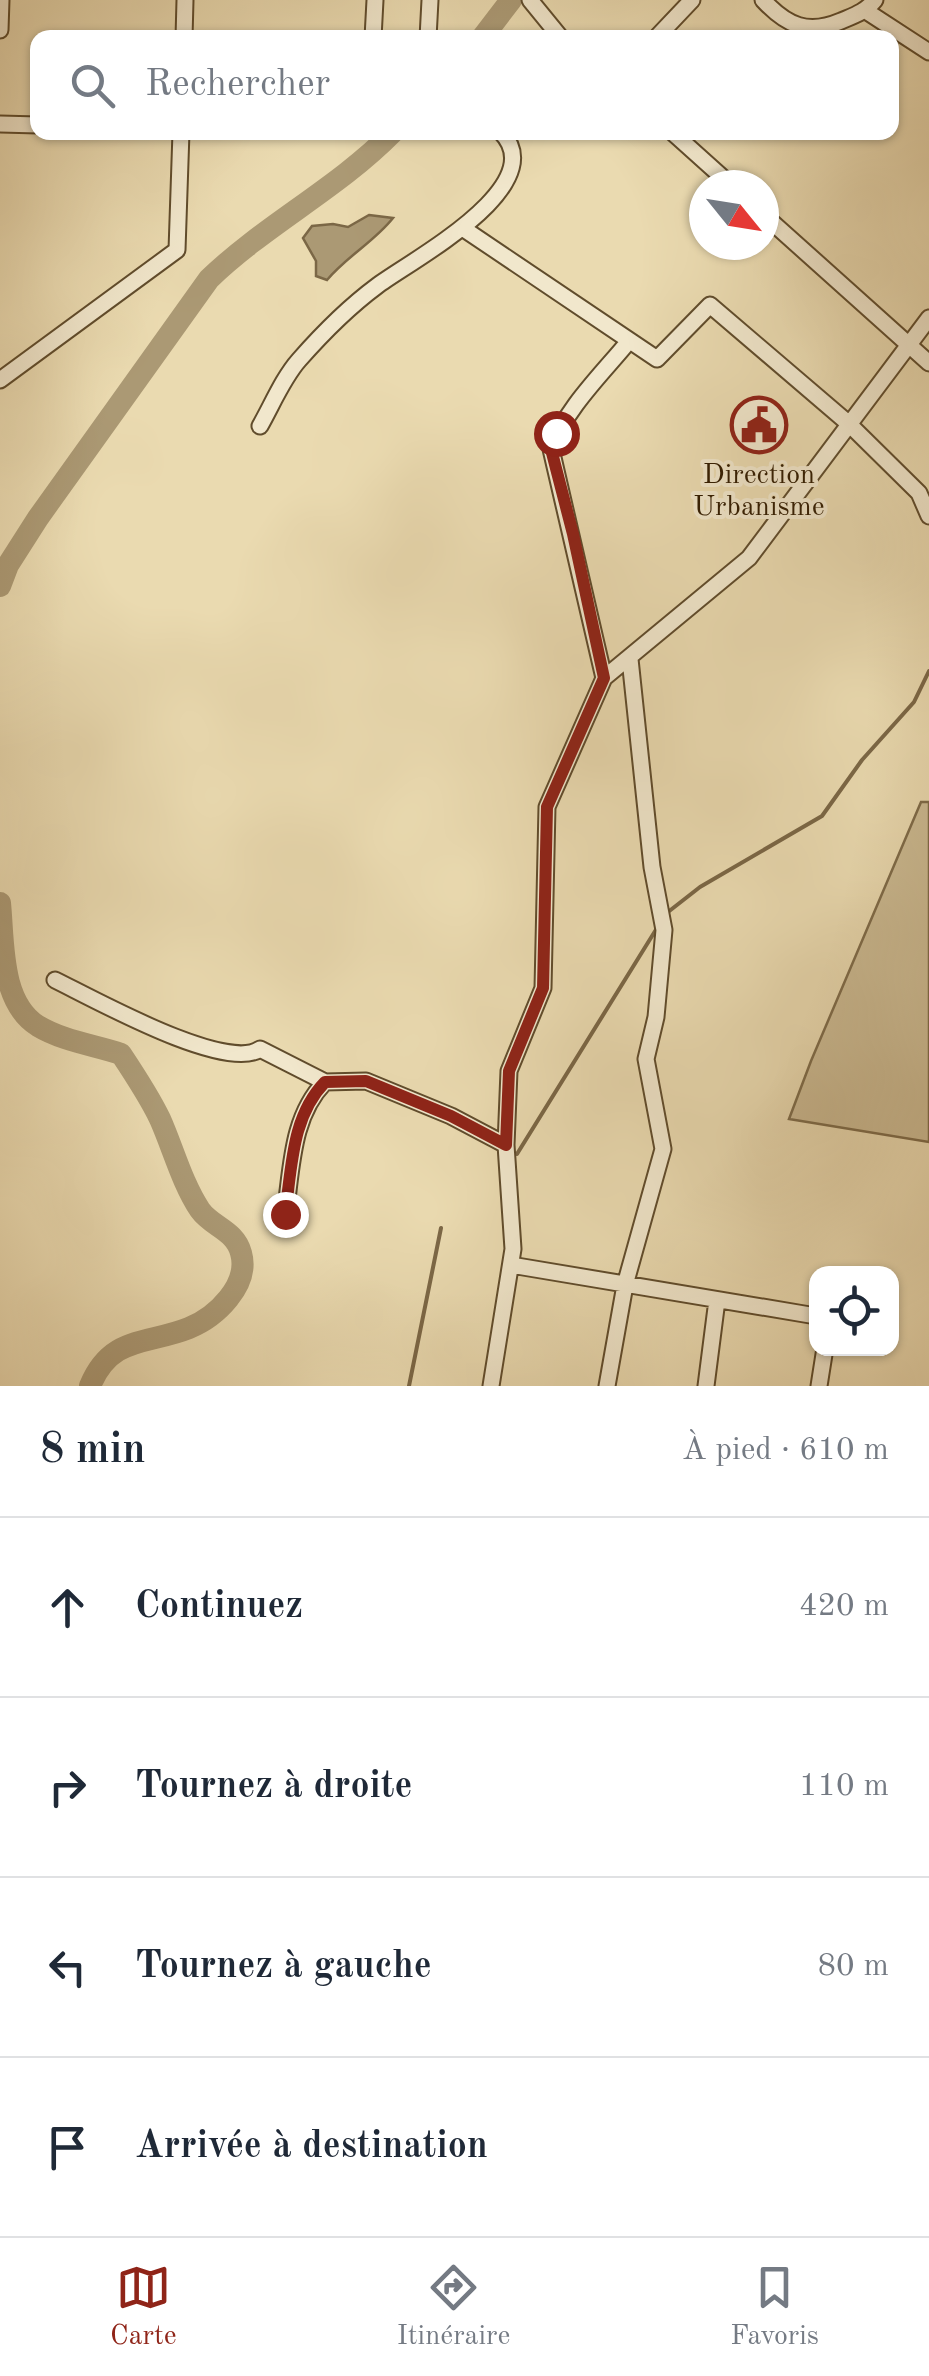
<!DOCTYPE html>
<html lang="fr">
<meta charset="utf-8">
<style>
:root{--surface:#fff;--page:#f2f2f3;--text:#1f2937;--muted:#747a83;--line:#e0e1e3;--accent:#8f2418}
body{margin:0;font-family:"Old Standard TT",serif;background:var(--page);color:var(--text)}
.controls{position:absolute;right:30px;bottom:30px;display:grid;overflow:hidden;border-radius:20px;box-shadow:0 2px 8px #0004}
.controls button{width:90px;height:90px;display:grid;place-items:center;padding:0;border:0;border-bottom:2px solid var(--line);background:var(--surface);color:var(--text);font:50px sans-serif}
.compass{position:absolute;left:689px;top:170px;width:90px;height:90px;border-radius:50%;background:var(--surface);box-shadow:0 2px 8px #0004;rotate:120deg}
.stop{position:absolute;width:30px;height:30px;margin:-22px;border:8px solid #8f2418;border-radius:50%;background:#fff}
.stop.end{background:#8f2418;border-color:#fff;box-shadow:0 2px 10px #0008}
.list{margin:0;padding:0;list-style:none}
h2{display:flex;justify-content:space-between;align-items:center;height:130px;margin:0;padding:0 40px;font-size:42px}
h2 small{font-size:32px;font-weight:400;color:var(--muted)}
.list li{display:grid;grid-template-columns:65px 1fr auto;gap:30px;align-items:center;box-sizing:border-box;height:180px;padding:0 40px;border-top:2px solid var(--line)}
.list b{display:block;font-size:38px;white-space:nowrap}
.list em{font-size:32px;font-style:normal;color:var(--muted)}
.icon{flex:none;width:55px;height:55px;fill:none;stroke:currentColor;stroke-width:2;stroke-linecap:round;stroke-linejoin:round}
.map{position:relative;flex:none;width:929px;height:1386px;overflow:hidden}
.search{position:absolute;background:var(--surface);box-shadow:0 2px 8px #0004;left:30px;right:30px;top:30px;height:110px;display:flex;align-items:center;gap:25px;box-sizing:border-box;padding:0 35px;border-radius:20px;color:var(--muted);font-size:38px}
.sheet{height:850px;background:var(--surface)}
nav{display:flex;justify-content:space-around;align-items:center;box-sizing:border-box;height:140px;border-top:2px solid var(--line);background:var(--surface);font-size:28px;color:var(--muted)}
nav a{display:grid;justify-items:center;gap:5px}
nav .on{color:var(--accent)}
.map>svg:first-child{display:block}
</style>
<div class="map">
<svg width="929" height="1386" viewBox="0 0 929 1386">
<rect width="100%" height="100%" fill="#eadab0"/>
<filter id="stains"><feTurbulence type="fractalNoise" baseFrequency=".002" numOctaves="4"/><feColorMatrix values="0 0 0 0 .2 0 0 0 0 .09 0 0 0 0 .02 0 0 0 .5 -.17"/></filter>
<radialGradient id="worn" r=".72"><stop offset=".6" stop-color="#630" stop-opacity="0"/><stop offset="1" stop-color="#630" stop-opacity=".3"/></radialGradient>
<!-- green -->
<path fill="#cbba92" stroke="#7e6b49" stroke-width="2.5" d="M921 802H929V1142L789 1119 811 1061Z"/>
<!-- water -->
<path fill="#ab9974" stroke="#7b6746" stroke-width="2.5" d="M369 215 393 218C374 242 347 256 327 280L316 276V261L303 238 312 226 333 224 348 227Z"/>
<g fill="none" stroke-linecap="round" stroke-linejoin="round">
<!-- stream -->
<path stroke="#7b6746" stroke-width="4" d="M668 912 700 887 822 816 862 760 914 702 929 671
M517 1154 657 928
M409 1386 441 1228"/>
<!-- river -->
<path stroke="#ab9974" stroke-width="22" d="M482 38 511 0
M0 586 8 565 38 518 209 279C266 224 337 189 393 132
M0 903C4 943 0 1002 38 1026 63 1041 94 1045 121 1054 135 1075 149 1096 160 1119 173 1148 182 1183 200 1210 212 1227 235 1230 241 1253 250 1285 216 1317 189 1328 147 1345 111 1335 90 1386"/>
<!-- minor casing -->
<g stroke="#604c2c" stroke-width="19">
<path id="minor" d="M530 0 561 38
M763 0C787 26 808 35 841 21 855 15 865 12 875 0
M866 11 929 52
M0 30 1 0
M184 38 185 0
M373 38 375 0
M428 38 430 0
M656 38 692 0
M0 124 38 125
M672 132 731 185
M764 215 929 363
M464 229 657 359 710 305 848 423 919 493 929 516
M0 380 177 250 181 132
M260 426C272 405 283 378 299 360 321 335 350 306 377 286 410 261 554 186 501 132
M604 678 551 449C566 408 602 374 629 341
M55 980C92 998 226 1073 260 1049L325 1082
M285 1214C292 1168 291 1117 325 1082L366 1081 451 1116 506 1145
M511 1265 816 1316
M491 1386 513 1249 506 1145 509 1071 543 988 547 807 604 678 749 558 929 318
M607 1386 625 1285 663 1149 646 1059 656 1017 664 930 652 867 630 659
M706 1386 717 1300
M819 1386 825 1348"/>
</g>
<!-- minor -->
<use href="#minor" stroke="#f1e7cc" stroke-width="15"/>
</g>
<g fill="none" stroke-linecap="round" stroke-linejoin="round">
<!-- route -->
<path stroke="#8f2418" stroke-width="12" d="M285 1214C292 1168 291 1117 325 1082L366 1081 451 1116 506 1145 509 1071 543 988 547 807 604 678 573 534 551 449 556 433"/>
</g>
<!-- icons -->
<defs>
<g id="civic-ring" transform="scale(2.875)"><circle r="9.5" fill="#f1e7cc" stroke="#8f2418" stroke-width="1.5"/><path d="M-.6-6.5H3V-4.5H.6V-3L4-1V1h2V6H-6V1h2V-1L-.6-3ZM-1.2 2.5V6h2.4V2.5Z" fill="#8f2418"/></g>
</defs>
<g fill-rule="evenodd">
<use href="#civic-ring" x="759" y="425"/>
</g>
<g text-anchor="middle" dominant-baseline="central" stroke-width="8" stroke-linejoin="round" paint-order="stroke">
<!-- poi labels -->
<g font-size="28" fill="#321c00" stroke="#f1e7cc">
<text x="759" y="476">Direction<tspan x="759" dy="32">Urbanisme</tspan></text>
</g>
</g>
<rect width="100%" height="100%" filter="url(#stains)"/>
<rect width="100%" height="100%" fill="url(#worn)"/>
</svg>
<div class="controls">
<button><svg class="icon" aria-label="locate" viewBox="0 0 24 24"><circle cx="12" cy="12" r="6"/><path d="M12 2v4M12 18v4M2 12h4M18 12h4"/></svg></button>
</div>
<svg class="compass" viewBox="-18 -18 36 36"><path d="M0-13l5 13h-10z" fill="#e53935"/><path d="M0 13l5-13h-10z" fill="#747a83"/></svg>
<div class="stop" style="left:556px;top:433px"></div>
<div class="stop end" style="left:285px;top:1214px"></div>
<div class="search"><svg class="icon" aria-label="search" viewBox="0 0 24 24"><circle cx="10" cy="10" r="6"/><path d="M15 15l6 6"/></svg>Rechercher</div>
</div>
<section class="sheet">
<h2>8 min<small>À pied · 610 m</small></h2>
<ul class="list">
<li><svg class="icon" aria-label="ahead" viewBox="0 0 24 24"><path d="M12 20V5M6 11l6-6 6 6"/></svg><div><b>Continuez</b></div><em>420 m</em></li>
<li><svg class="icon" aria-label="right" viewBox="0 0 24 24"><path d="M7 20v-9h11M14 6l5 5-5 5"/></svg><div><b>Tournez à droite</b></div><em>110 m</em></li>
<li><svg class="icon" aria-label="left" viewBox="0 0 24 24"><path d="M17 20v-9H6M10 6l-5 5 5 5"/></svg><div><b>Tournez à gauche</b></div><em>80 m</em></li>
<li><svg class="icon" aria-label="arrive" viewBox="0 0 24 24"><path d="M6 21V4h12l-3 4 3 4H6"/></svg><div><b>Arrivée à destination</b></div></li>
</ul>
</section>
<nav>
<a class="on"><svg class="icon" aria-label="map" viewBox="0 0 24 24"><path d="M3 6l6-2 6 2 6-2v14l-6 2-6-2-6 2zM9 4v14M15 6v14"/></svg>Carte</a>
<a><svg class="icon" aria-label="directions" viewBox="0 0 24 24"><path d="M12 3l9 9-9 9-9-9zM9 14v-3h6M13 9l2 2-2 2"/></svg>Itinéraire</a>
<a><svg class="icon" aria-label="saved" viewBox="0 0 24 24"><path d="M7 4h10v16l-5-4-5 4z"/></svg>Favoris</a>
</nav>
